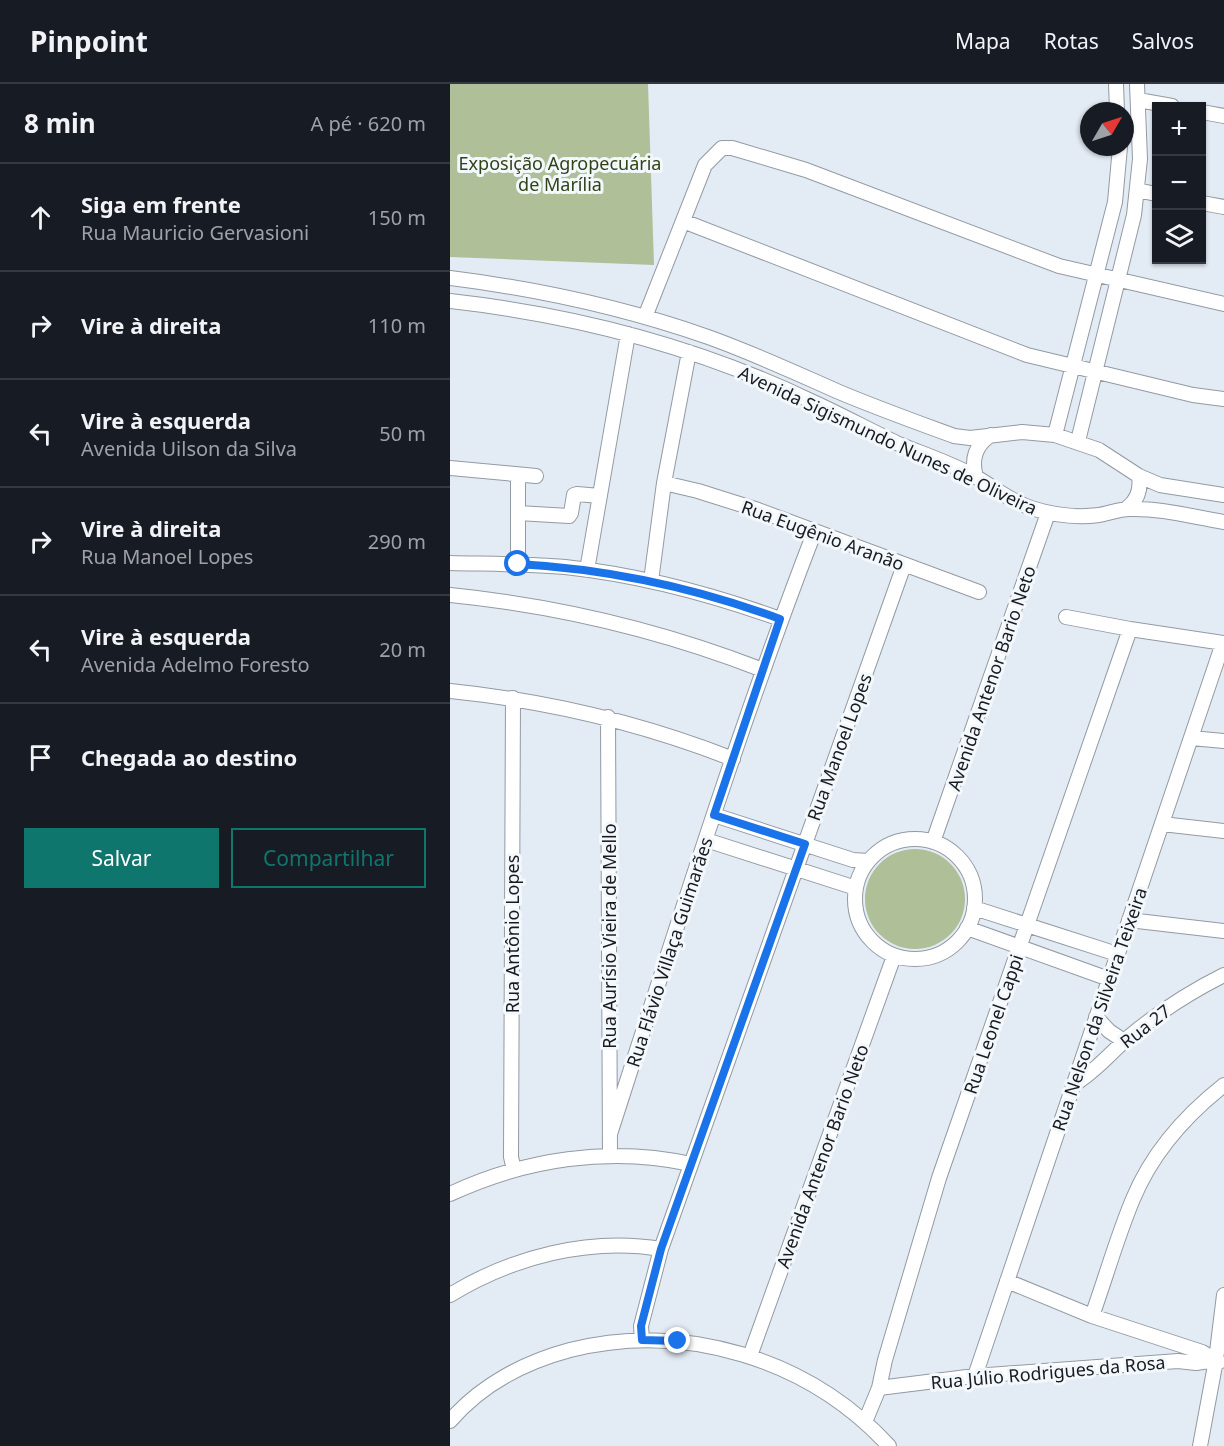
<!DOCTYPE html>
<html lang="pt">
<meta charset="utf-8">
<style>
:root{--surface:#171b24;--page:#20242c;--text:#f1f3f6;--muted:#9ea1a6;--line:#363941;--accent:#0f766e}
body{margin:0;font-family:"Noto Sans",sans-serif;background:var(--page);color:var(--text)}
.controls{position:absolute;right:18px;top:18px;display:grid;overflow:hidden;border-radius:0px;box-shadow:0 2px 4px #0004}
.controls button{width:54px;height:54px;display:grid;place-items:center;padding:0;border:0;border-bottom:2px solid var(--line);background:var(--surface);color:var(--text);font:30px sans-serif}
.compass{position:absolute;left:630px;top:18px;width:54px;height:54px;border-radius:50%;background:var(--surface);box-shadow:0 2px 4px #0004;rotate:51deg}
.stop{position:absolute;width:18px;height:18px;margin:-14px;border:4px solid #1a73e8;border-radius:50%;background:#fff}
.stop.end{background:#1a73e8;border-color:#fff;box-shadow:0 2px 6px #0008}
.list{margin:0;padding:0;list-style:none}
h2{display:flex;justify-content:space-between;align-items:center;height:78px;margin:0;padding:0 24px;font-size:26px}
h2 small{font-size:20px;font-weight:400;color:var(--muted)}
.list li{display:grid;grid-template-columns:39px 1fr auto;gap:18px;align-items:center;box-sizing:border-box;height:108px;padding:0 24px;border-top:2px solid var(--line)}
.list b{display:block;font-size:22px;white-space:nowrap}
.list p{margin:0;font-size:20px;white-space:nowrap;color:var(--muted)}
.list em{font-size:20px;font-style:normal;color:var(--muted)}
.actions{display:flex;gap:12px;padding:18px 24px}
.actions a{flex:1;padding:14px 0;border:2px solid var(--accent);border-radius:0px;text-align:center;font-size:21px;color:var(--accent)}
.actions .main{background:var(--accent);color:#fff}
.icon{flex:none;width:33px;height:33px;fill:none;stroke:currentColor;stroke-width:2;stroke-linecap:round;stroke-linejoin:round}
.map{position:relative;flex:none;width:774px;height:1362px;overflow:hidden}
header{display:flex;align-items:center;gap:36px;box-sizing:border-box;height:84px;padding:0 30px;background:var(--surface);border-bottom:2px solid var(--line)}
header strong{font-size:28px}
nav{display:flex;gap:33px;margin-inline-start:auto;font-size:21px}
main{display:flex}
aside{flex:1;background:var(--surface)}
.map>svg:first-child{display:block}
</style>
<header>
<strong>Pinpoint</strong>
<nav><a>Mapa</a><a>Rotas</a><a>Salvos</a></nav>
</header>
<main>
<aside>
<h2>8 min<small>A pé · 620 m</small></h2>
<ul class="list">
<li><svg class="icon" aria-label="ahead" viewBox="0 0 24 24"><path d="M12 20V5M6 11l6-6 6 6"/></svg><div><b>Siga em frente</b><p>Rua Mauricio Gervasioni</p></div><em>150 m</em></li>
<li><svg class="icon" aria-label="right" viewBox="0 0 24 24"><path d="M7 20v-9h11M14 6l5 5-5 5"/></svg><div><b>Vire à direita</b></div><em>110 m</em></li>
<li><svg class="icon" aria-label="left" viewBox="0 0 24 24"><path d="M17 20v-9H6M10 6l-5 5 5 5"/></svg><div><b>Vire à esquerda</b><p>Avenida Uilson da Silva</p></div><em>50 m</em></li>
<li><svg class="icon" aria-label="right" viewBox="0 0 24 24"><path d="M7 20v-9h11M14 6l5 5-5 5"/></svg><div><b>Vire à direita</b><p>Rua Manoel Lopes</p></div><em>290 m</em></li>
<li><svg class="icon" aria-label="left" viewBox="0 0 24 24"><path d="M17 20v-9H6M10 6l-5 5 5 5"/></svg><div><b>Vire à esquerda</b><p>Avenida Adelmo Foresto</p></div><em>20 m</em></li>
<li><svg class="icon" aria-label="arrive" viewBox="0 0 24 24"><path d="M6 21V4h12l-3 4 3 4H6"/></svg><div><b>Chegada ao destino</b></div></li>
</ul>
<div class="actions"><a class="main">Salvar</a><a>Compartilhar</a></div>
</aside>
<div class="map">
<svg width="774" height="1362" viewBox="0 0 774 1362">
<rect width="100%" height="100%" fill="#e3ebf4"/>
<!-- green -->
<path fill="#afbf97" d="M0 0H198L204 181 0 173Z
M415 815a50 50 0 1 1 100 0a50 50 0 1 1-100 0Z"/>
<g fill="none" stroke-linecap="round" stroke-linejoin="round">
<!-- street casing -->
<g stroke="#939aa3" stroke-width="16">
<path id="street" d="M666 0 667 27
M688 16 722 22
M752 28 774 32
M687 106 706 110
M752 119 774 123
M233 137 577 271 743 311 774 315
M0 194C88 205 175 224 258 253 303 269 346 289 389 308 427 324 466 338 504 352L520 354 572 348 605 351 649 366 689 392 710 401 774 411
M0 217C125 231 248 263 361 317 392 331 421 347 451 361 476 371 503 380 526 393 545 404 560 417 581 424 603 431 626 434 649 431 659 429 670 425 680 425 711 424 743 433 774 438
M195 233 255 81 272 64H282L356 86 609 182 774 220
M605 351 665 118 670 63
M628 357 684 131 690 75 687 0
M0 384 86 392
M526 393C521 376 525 361 541 351
M214 399 248 407 308 426 529 508
M677 424C688 416 691 405 689 392
M68 429 119 432 121 429 124 411 127 410 150 412
M68 473V391
M0 479C39 480 77 480 115 483 189 491 261 510 330 535
M137 486 178 250
M201 497 214 399 239 268
M0 511C110 522 210 546 313 586
M616 533 680 545 774 559
M0 607C98 617 191 639 283 675
M63 614 61 1073 64 1086
M158 633 160 1071
M741 654 774 657
M264 731 403 776 418 777
M712 740 774 747
M405 815a60 60 0 1 1 120 0a60 60 0 1 1-120 0Z
M256 756 406 804
M483 758 598 429
M524 824 667 870
M679 836 774 847
M517 844 659 895
M646 933 659 947 674 957
M623 1001C645 988 660 969 680 952 709 928 740 908 774 891
M160 1050C225 849 288 646 364 449
M0 1110C75 1075 160 1062 241 1080
M557 1197 642 1232 752 1268 769 1278
M0 1211C62 1173 139 1153 211 1165
M642 1232C656 1193 667 1153 683 1115 702 1069 736 1031 774 1001
M192 1256 191 1242 211 1165 454 481
M300 1272 444 872
M525 1292 773 559
M429 1304 525 1292 728 1277 746 1279 766 1276
M0 1337C31 1301 75 1278 120 1266 235 1237 359 1275 439 1362
M415 1338 429 1304 435 1276 489 1094 680 545
M750 1362 766 1276 774 1211"/>
</g>
<!-- street -->
<use href="#street" stroke="#fff" stroke-width="14"/>
</g>
<g fill="none" stroke-linecap="round" stroke-linejoin="round">
<!-- route -->
<path stroke="#1a73e8" stroke-width="8" d="M68 480C159 485 246 504 330 535L264 731 355 760 211 1165 191 1242 192 1256 228 1257"/>
</g>
<g text-anchor="middle" dominant-baseline="central" stroke-width="6" stroke-linejoin="round" paint-order="stroke">
<!-- park labels -->
<g font-size="18" fill="#324215" stroke="#f3f8fd">
<text x="110" y="79">Exposição Agropecuária<tspan x="110" dy="21">de Marília</tspan></text>
</g>
<!-- street labels -->
<g font-size="18" fill="#181a1e" stroke="#f3f8fd">
<text transform="translate(438 356) rotate(25)">Avenida Sigismundo Nunes de Oliveira</text>
<text transform="translate(373 451) rotate(20)">Rua Eugênio Aranão</text>
<text transform="translate(541 594) rotate(-71)">Avenida Antenor Bario Neto</text>
<text transform="translate(389 663) rotate(-70)">Rua Manoel Lopes</text>
<text transform="translate(62 850) rotate(-90)">Rua Antônio Lopes</text>
<text transform="translate(159 852) rotate(-90)">Rua Aurísio Vieira de Mello</text>
<text transform="translate(219 868) rotate(-72)">Rua Flávio Villaça Guimarães</text>
<text transform="translate(649 925) rotate(-71)">Rua Nelson da Silveira Teixeira</text>
<text transform="translate(543 940) rotate(-71)">Rua Leonel Cappi</text>
<text transform="translate(695 942) rotate(-38)">Rua 27</text>
<text transform="translate(372 1072) rotate(-70)">Avenida Antenor Bario Neto</text>
<text transform="translate(598 1288) rotate(-5)">Rua Júlio Rodrigues da Rosa</text>
</g>
</g>
</svg>
<div class="controls">
<button>+</button>
<button>−</button>
<button><svg class="icon" aria-label="layers" viewBox="0 0 24 24"><path d="M12 4l9 5-9 5-9-5zM3 14l9 5 9-5"/></svg></button>
</div>
<svg class="compass" viewBox="-18 -18 36 36"><path d="M0-13l5 13h-10z" fill="#e53935"/><path d="M0 13l5-13h-10z" fill="#9ea1a6"/></svg>
<div class="stop" style="left:68px;top:480px"></div>
<div class="stop end" style="left:228px;top:1257px"></div>
</div>
</main>
